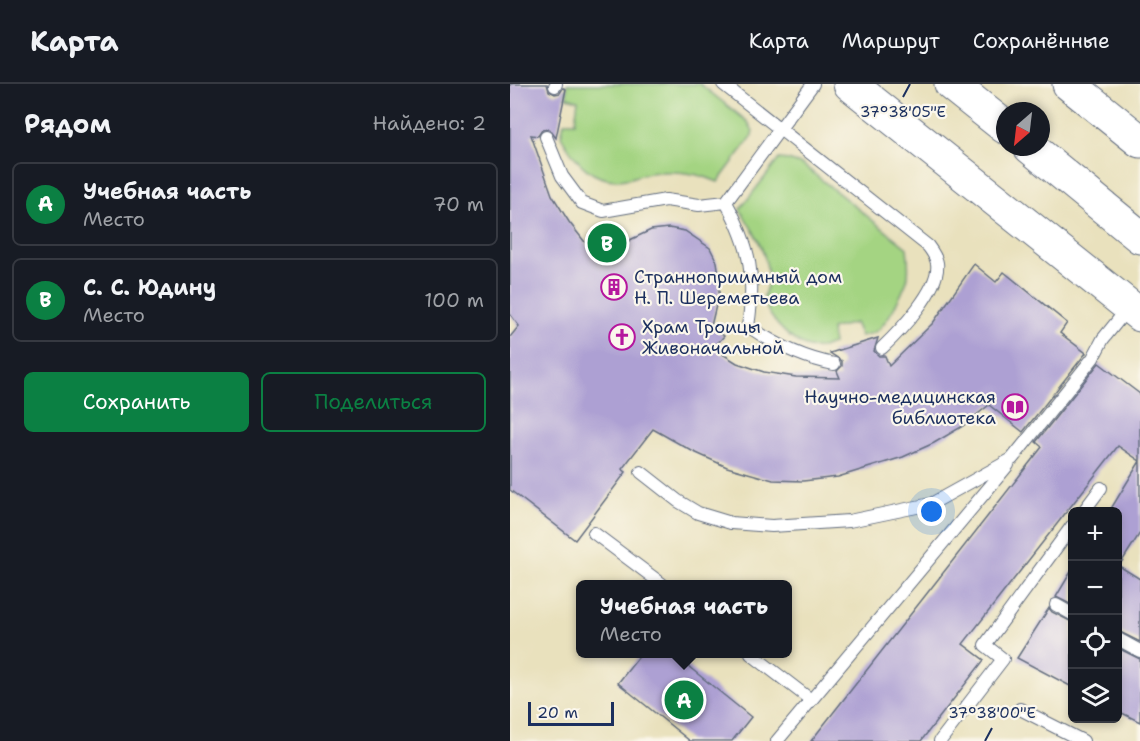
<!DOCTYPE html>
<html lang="ru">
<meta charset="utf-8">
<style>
:root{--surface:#171b24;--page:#242831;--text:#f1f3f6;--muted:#9ea1a6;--line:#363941;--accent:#0b8043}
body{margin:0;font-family:"Shantell Sans",sans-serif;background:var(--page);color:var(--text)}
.controls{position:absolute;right:18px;bottom:18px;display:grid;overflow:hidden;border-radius:9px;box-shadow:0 3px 9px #0003}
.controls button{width:54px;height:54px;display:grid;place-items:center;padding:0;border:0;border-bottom:2px solid var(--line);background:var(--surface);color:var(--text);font:30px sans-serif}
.compass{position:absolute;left:486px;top:18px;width:54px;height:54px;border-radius:50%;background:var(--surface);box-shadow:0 3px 9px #0003;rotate:208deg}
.scale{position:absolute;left:18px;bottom:15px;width:86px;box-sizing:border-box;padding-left:6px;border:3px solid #1b2f5e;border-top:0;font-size:16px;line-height:21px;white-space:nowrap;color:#1b2f5e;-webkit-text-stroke:4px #fbf7ec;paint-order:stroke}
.you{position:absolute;left:422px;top:428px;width:21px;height:21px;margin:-15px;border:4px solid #fff;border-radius:50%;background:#1a73e8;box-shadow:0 0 0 9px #1a73e833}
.badge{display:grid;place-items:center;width:39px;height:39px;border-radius:50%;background:var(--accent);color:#fff;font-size:20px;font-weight:700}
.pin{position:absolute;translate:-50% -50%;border:3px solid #fff;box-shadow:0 2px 6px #0006}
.popup{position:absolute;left:66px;top:496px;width:216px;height:78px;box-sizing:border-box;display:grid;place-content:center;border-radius:9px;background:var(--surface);filter:drop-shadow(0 2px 4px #0005);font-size:20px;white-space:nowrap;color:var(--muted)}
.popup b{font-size:22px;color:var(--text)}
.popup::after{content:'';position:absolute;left:50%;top:100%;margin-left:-12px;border:12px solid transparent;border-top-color:var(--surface)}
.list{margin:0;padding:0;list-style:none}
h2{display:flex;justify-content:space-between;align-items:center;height:78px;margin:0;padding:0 24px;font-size:26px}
h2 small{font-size:20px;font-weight:400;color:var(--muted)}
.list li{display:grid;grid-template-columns:39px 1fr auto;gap:18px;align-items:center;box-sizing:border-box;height:84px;margin:0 12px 12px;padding:0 12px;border:2px solid var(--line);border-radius:9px}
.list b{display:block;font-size:22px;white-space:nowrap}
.list p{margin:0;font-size:20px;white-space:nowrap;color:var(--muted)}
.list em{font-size:20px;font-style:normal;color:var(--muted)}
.actions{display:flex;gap:12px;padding:18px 24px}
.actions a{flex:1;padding:14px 0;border:2px solid var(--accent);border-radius:9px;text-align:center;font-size:21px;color:var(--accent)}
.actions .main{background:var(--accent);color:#fff}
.icon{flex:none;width:33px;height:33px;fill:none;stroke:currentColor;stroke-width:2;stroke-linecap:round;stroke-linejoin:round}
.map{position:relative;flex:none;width:630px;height:657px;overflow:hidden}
header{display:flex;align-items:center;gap:36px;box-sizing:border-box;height:84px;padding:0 30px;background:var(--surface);border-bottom:2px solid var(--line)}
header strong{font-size:28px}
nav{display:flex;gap:33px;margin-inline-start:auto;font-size:21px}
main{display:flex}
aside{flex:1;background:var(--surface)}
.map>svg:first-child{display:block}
</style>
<header>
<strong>Карта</strong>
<nav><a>Карта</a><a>Маршрут</a><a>Сохранённые</a></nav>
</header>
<main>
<aside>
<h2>Рядом<small>Найдено: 2</small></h2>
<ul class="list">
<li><span class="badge">A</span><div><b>Учебная часть</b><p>Место</p></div><em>70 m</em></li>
<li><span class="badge">B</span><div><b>С. С. Юдину</b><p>Место</p></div><em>100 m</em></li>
</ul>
<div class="actions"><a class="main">Сохранить</a><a>Поделиться</a></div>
</aside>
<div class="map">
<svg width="630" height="657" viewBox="0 0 630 657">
<rect width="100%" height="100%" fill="#fbf7ec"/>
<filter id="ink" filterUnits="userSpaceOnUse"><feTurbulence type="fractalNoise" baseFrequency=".0167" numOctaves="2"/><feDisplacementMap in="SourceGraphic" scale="12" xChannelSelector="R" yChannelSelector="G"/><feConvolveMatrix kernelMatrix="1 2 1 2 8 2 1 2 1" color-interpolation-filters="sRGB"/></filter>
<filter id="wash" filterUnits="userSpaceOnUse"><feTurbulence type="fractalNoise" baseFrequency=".008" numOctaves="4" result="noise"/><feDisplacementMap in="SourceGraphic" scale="24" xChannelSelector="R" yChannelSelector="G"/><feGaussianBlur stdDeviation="1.35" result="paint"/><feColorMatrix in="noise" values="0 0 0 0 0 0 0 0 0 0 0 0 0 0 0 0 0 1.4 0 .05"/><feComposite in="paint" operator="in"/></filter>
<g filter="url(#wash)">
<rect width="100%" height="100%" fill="#e9e1bd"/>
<!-- green -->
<path fill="#a4d482" stroke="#608270" stroke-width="1.5" d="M57 0H190L238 38 243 47 241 54 208 98C186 88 162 86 139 89 131 90 124 94 116 95 83 101 65 77 51 52L54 38H65L68 16 57 13Z
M269 75 278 76 293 81 397 164C398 174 400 187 397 197 392 210 377 241 365 248 361 250 355 251 351 252L345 239 321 245 323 260C319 261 314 264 310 264 288 267 258 236 254 216 253 209 257 205 258 198 258 191 257 182 255 175 251 157 239 141 230 125Z"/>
<g id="blocks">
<!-- building -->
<path fill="#ada0d3" d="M0 0H37L39 7 45 10 50 9 53 4 56 5 46 54 41 47 38 45 32 46 28 52 21 51 42 111 59 138 78 162 88 151 106 166 122 155 141 146 159 144 175 147 200 164 207 178 209 191V209L201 242 214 252 203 264 227 279 254 288 286 293 330 294 327 287 332 282V277L320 269 368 254 364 267 369 272H375L379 282 423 239 464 180 486 198 494 188 557 239 550 249 576 269 513 348 479 321 453 342 424 359 393 373 328 393 293 397 263 396 217 383 182 367 143 345 112 385 116 388 65 456 0 406V253L9 242 0 230Z
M589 279 630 310V377L608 362 453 560 474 576 411 657H301L532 363 526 358Z
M630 377V449L609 482 630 495V558L608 547V428H599Z
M562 486V521L546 513Z
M539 524 542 528 562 538V603L507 574Z
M608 564 630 575V638L608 627Z
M131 570H163L241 633 222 657H180L108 599Z"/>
</g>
</g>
<g filter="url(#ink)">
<use href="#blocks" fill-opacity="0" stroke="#636d7f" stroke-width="1.5"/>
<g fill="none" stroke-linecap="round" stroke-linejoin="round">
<!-- service casing -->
<g stroke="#636d7f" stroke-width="14">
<path id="service" d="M213 0 418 162C421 166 426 173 427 179 431 204 389 248 372 264
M45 2 46 0
M36 53 52 92 72 119 93 127 156 116 189 121 216 118 303 0
M216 118C240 162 246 192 238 242 264 260 293 274 324 280
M131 388 168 417 188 429 221 439 262 442 339 437 421 420 502 375 583 274 593 255 618 224
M573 428 591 404
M84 449 152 500
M546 521 562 530
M608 555 630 567
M241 570 301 616
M510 625 573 657
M267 657 498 381
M430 657 493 575 475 561 562 442"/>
</g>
<!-- primary casing -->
<g stroke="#636d7f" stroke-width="35">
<path id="primary" d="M340 0 630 231
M441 0 495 43
M559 0 630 57
M520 63 630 153"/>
</g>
<!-- service -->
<use href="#service" stroke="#fff" stroke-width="12"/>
<!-- primary -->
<use href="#primary" stroke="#fff" stroke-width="33"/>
</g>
</g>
<!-- ticks -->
<path fill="none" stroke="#1b2f5e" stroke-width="2" d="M393 13 400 0M475 657 482 644"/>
<!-- icons -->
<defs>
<g id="building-ring" transform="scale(1.35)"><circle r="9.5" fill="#fbf7ec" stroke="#b5179e" stroke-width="1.5"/><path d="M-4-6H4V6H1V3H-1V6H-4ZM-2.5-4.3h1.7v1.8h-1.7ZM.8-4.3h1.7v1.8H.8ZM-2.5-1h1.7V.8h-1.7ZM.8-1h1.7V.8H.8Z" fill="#b5179e"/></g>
<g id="church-ring" transform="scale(1.35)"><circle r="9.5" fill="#fbf7ec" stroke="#b5179e" stroke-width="1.5"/><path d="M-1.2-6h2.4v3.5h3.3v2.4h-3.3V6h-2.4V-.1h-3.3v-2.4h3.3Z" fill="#b5179e"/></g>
<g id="library-ring" transform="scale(1.35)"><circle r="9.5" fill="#fbf7ec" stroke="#b5179e" stroke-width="1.5"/><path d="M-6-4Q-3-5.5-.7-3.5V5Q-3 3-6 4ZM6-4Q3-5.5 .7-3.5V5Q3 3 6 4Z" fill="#b5179e"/></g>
</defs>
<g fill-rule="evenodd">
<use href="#building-ring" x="104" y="203"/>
<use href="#church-ring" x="112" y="253"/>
<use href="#library-ring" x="505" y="323"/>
</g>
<g text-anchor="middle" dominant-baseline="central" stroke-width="4.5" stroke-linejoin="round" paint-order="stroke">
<!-- poi labels -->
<g font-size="18" fill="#1b2f5e" stroke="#fbf7ec" text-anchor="start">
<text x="124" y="193">Странноприимный дом<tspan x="124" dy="21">Н. П. Шереметьева</tspan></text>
<text x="132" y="243">Храм Троицы<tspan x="132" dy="21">Живоначальной</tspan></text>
<text x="486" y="313" text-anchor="end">Научно-медицинская<tspan x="486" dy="21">библиотека</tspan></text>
</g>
</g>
<g font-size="15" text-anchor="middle" fill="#1b2f5e" stroke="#fbf7ec" stroke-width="4.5" stroke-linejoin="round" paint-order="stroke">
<text x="393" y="33">37°38'05"E</text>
<text x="482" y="634">37°38'00"E</text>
</g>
</svg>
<div class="controls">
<button>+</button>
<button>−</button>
<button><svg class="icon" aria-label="locate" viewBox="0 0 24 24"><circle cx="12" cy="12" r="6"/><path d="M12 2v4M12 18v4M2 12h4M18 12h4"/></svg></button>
<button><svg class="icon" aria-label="layers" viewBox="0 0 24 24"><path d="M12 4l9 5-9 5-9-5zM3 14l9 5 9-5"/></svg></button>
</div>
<svg class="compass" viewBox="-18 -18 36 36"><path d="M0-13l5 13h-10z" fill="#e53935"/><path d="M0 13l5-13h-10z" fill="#9ea1a6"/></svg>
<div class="scale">20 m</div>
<div class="you"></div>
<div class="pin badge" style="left:174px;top:616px">A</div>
<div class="popup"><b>Учебная часть</b>Место</div>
<div class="pin badge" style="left:97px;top:159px">B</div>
</div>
</main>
